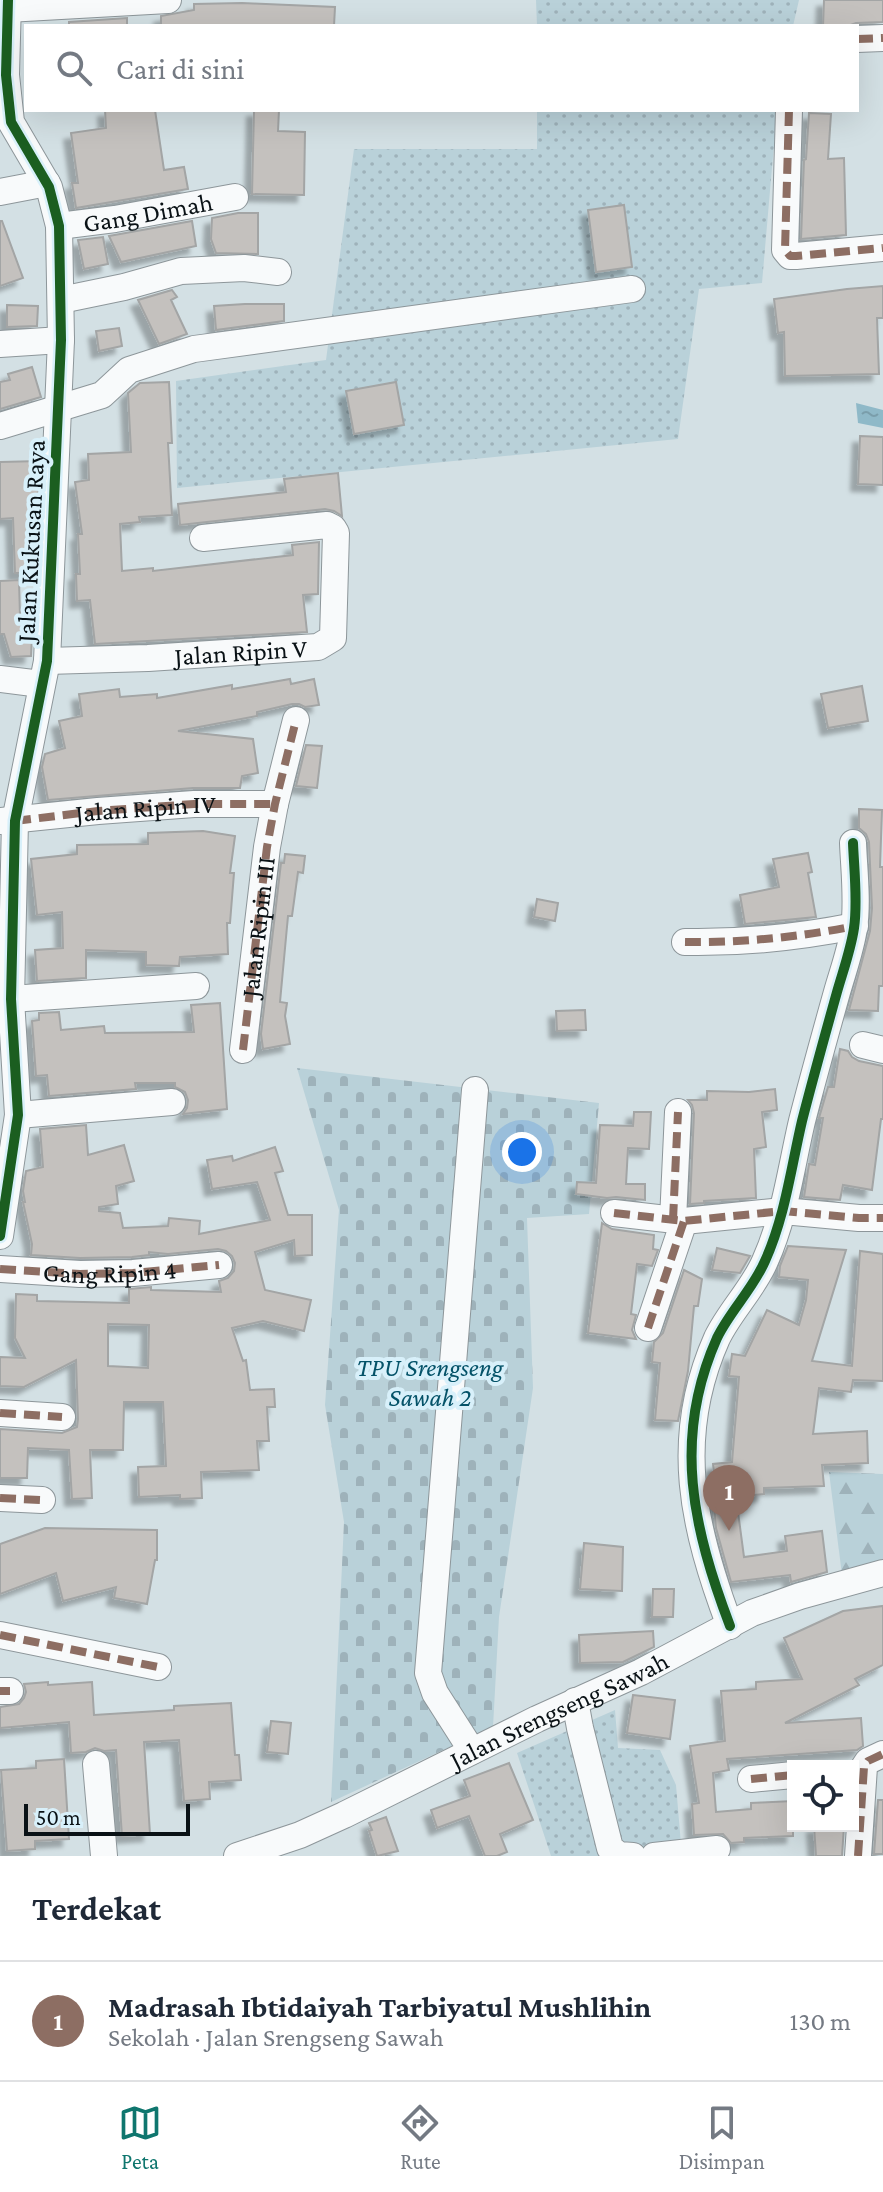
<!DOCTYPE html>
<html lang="id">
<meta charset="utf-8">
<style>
:root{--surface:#fff;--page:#f6f6f7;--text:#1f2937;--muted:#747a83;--line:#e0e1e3;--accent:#0f766e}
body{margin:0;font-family:"Crimson Pro",serif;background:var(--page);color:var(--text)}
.controls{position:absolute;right:24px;bottom:24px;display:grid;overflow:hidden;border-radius:0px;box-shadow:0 8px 32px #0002}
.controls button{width:72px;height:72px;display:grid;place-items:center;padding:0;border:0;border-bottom:2px solid var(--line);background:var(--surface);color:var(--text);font:40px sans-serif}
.scale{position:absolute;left:24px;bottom:20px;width:166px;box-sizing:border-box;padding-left:8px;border:4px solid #0a1216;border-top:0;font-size:22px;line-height:28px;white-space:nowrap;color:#0a1216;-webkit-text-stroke:6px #d8f0fa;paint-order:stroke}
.you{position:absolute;left:522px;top:1152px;width:28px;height:28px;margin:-20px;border:6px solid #fff;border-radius:50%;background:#1a73e8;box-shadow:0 0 0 12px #1a73e833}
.badge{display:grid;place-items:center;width:52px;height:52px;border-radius:50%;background:var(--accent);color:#fff;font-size:26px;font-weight:700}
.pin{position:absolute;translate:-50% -66px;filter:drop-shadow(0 2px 4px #0008)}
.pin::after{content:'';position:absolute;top:42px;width:28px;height:24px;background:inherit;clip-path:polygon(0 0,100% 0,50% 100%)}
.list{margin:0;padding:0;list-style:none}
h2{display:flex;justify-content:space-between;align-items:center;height:104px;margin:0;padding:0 32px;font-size:34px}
h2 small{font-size:26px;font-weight:400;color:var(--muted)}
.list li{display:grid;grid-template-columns:52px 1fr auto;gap:24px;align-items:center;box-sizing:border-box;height:120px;padding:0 32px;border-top:2px solid var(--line)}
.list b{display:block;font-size:30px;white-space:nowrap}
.list p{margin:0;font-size:26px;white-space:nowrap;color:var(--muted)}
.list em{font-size:26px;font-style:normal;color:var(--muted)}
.icon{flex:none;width:44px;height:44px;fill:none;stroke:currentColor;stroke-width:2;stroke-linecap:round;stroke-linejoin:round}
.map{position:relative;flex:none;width:883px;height:1856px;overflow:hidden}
.search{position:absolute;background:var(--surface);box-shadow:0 8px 32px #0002;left:24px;right:24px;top:24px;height:88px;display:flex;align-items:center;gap:20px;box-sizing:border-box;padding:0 28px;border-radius:0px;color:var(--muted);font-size:30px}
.sheet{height:224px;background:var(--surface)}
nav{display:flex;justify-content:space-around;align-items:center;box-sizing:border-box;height:112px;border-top:2px solid var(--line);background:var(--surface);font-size:22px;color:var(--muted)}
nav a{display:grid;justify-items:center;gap:4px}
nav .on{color:var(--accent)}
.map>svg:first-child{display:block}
</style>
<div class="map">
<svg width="883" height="1856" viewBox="0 0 883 1856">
<defs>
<pattern id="grass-dots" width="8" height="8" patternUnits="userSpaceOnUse" patternTransform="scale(2)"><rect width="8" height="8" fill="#b9d1d9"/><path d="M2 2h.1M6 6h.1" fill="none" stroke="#9eb2ba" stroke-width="1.8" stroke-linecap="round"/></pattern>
<pattern id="forest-firs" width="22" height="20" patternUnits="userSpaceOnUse" patternTransform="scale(2)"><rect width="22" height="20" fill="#b9d1d9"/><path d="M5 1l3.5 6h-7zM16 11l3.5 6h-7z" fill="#9eb2ba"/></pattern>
<pattern id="cemetery-stones" width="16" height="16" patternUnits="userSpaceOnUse" patternTransform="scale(2)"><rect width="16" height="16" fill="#b9d1d9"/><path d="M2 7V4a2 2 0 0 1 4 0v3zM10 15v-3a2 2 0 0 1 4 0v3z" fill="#9eb2ba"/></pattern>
<pattern id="water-ripples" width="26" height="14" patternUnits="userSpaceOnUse" patternTransform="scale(2)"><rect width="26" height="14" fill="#8fb9c8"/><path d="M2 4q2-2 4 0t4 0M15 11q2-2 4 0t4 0" fill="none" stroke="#7a9eab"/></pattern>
<filter id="shadow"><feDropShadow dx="-7" dy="7" stdDeviation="2" flood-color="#0004"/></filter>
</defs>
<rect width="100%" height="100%" fill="#d3e0e4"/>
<!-- grass -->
<path fill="url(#grass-dots)" d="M536 0H799L793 26H537Z
M537 110H777L762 283 699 289 678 439 177 488 176 381 326 360 354 149H537Z
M615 1710 618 1748 660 1750 676 1785 682 1856H551L517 1753Z"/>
<!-- forest -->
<path fill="url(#forest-firs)" d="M829 1472 883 1474V1568L842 1575Z"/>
<!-- cemetery -->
<path fill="url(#cemetery-stones)" d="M297 1068 599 1103 589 1214 527 1218 533 1388 499 1617 493 1727 331 1802 344 1522 325 1405 339 1210Z"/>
<!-- water -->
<path fill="url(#water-ripples)" d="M856 403 883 410V428L858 423Z"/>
<!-- building -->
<path fill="#c4c1be" stroke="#a3a5a5" stroke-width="2" fill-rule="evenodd" filter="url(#shadow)" d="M824 0H883V22L856 23 848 26H823Z
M242 3 335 7 334 26H161V16L194 10V4Z
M127 18V26H69V22Z
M105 110H155L164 170 184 167 188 189 76 208 72 183H78L71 133 106 128Z
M254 110H279L278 131 305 132 304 195 252 194Z
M809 113 831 114 828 159 844 158 846 235 801 239 804 160 806 159Z
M624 205 632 267 596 272 588 210Z
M238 213H258V254L216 253 211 239 212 218Z
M0 221H2L23 278 0 286Z
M192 221 196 246 121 262 109 236Z
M103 237 108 264 84 269 78 240Z
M883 286V318H877L879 374 785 376 784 332 778 333 774 299 847 289Z
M172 290 177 297 171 300 187 334 159 344 138 300Z
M245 304H284V321L216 330 214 306Z
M7 305 38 306 37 326 7 327Z
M119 328 122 346 99 351 96 331Z
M32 367 41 397 0 409V382L10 380 8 374Z
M169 382 172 443H168L172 515 139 517 140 522 120 524 122 571 153 568V571L293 555 292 545 319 542 318 594 303 595 307 632 95 644 90 600 77 601 76 574H80L78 534H82L75 482 89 480 88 454 131 452 128 393 140 383Z
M396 382 404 425 354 434 346 391Z
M860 436 883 437V485L858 484Z
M40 461 35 573H15L13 518 0 519V462Z
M338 473 342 516 334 511 325 509 180 525 178 504 286 492 284 479Z
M19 580 20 616H33L31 656 11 657 4 634H0V581Z
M290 679 291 684 314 679 319 705 305 707 299 704H292L257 712V716L178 731 253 739 258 773 242 776 240 788H193L48 800 42 767 45 754 65 748 59 721 82 716 79 694 119 689 120 697 157 694V698L232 685V689Z
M862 686 868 721 828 728 821 694Z
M306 745 322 746 317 788 296 786Z
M859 809 882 810 880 867H883V986H879L878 1011 849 1010 870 931 872 908 869 842 866 834 859 828Z
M203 831 235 836 230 873H234L230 923H227L228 954 180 957 179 966 146 965V952L86 950V978L37 981 35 950 63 948 62 912 37 915 31 859 77 854V845L148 844V833Z
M808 853 812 872 808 873 816 917 745 924 740 895 779 887 773 859Z
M285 854 305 856 303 873 298 872 292 916H288L280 1002 287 1003 285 1016 290 1044 263 1049 261 1034 281 863H284Z
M537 899 558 903 555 921 534 917Z
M220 1003 227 1109 183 1114 187 1108 188 1100 185 1092 175 1087V1083H135L136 1089 49 1096 47 1075 36 1076 32 1021 39 1020V1013L59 1012 61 1030 104 1026 105 1033 194 1032 191 1005Z
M585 1010 586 1030 557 1031 556 1011Z
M840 1049 848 1051 852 1057 859 1061 883 1066V1119H881L872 1190 843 1185 840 1200 804 1197 809 1164 815 1165 823 1118H819L828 1087H834Z
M775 1089 777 1110 762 1112 766 1147 754 1149 756 1198 704 1201V1203L690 1204 694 1113 692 1105 688 1100H707V1091L749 1092Z
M634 1112H651L649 1149 628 1148 626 1184H645V1200L616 1197 607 1198 576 1194 577 1182 596 1183 600 1125 633 1126Z
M86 1125 88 1155 124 1145 134 1181 116 1186 118 1204 99 1207V1211L120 1213 123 1228 168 1226 169 1218 200 1221 199 1234 270 1220 257 1182 212 1189 207 1160 232 1156 233 1161 275 1147 283 1171 275 1173 288 1215H312V1255L295 1256 294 1240 255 1252 265 1290 311 1300 304 1331 263 1321 232 1328 243 1361 246 1360 250 1390 274 1389 275 1407H267L269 1441H257L259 1470 201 1472 202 1498 180 1499V1495L139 1497 138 1467 166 1466 163 1402H124L123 1450H90L92 1498 72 1499 69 1450 28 1448 27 1478H0V1429L62 1433 77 1427 78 1419 76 1360 24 1387 0 1386V1357L25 1358 15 1338 16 1294 37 1295V1301L129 1303V1289L151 1287V1290L221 1292 219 1281 228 1278 234 1271 235 1263 232 1256 226 1251 218 1249 168 1254 149 1252V1255L132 1257 80 1258 31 1255 32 1244 23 1202H25L23 1191 26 1171 43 1167 40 1129ZM108 1324 149 1325 148 1368 108 1366Z
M602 1223 612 1229 654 1235 653 1249 658 1250 652 1266 637 1264 631 1314 636 1315 632 1330 636 1339 588 1333Z
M788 1246 846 1250 812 1361 852 1366 860 1251 883 1254V1381L853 1380 851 1392 819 1388 813 1434 867 1431 868 1463 822 1465 824 1486 764 1488V1494L736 1497 744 1557 787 1551 785 1536 822 1531 827 1572 791 1582 790 1575 731 1582 716 1528 714 1508H718L713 1464 732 1462 739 1377 729 1376 732 1354 745 1356 767 1310 799 1325 806 1300 808 1280 779 1277 780 1266Z
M717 1248 750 1256 740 1273 712 1270Z
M684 1270 702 1279 698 1306H694L688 1371 678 1421 655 1420 660 1363 652 1362 654 1342 663 1333Z
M45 1528 157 1530V1560H155L147 1604 114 1598 116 1587 63 1601 56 1573 0 1594V1544Z
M584 1543 623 1547 622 1591 580 1589Z
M653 1589H674L673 1617H652Z
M883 1606V1665L855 1679 859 1685 785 1723 861 1718 863 1746 857 1750 727 1759 729 1770 713 1773 716 1812 751 1809V1803L793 1801V1836L744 1838V1842L731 1843 723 1834 694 1835 692 1804 699 1803 690 1746 725 1741 721 1691 756 1689V1682L802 1679 784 1638 843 1611Z
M653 1631 654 1647 623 1662 580 1663 579 1635Z
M48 1682V1685L92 1682 94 1715 174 1710V1706L231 1703 235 1755H239L241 1780 209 1782 210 1799 184 1801 179 1740 144 1742 150 1834 122 1836 116 1750 104 1751 95 1748 86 1752 71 1753 69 1722 0 1728V1707L19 1704 24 1698 26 1692 24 1684Z
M633 1695 675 1700 670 1739 627 1733Z
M271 1721 291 1723 288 1754 267 1752Z
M64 1759 69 1839 35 1841V1849L7 1851 1 1770 36 1768V1761Z
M509 1763 533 1820 500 1834 507 1852 497 1856H485L469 1816 437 1828 431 1810 470 1796 464 1780Z
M878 1800H883V1854H874Z
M386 1817 398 1851 377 1856 369 1831 372 1830 369 1823Z
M814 1826H844L842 1856H816Z"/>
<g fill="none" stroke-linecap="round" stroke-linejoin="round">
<!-- minor casing -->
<g stroke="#8d969a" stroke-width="28">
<g id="minor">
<path d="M7 9 168 0"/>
<path d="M857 39 883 38"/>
<path d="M789 110 785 250 790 256H796L883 248"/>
<path d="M0 192 47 183"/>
<path id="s1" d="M59 226 115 219 235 197"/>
<path d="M61 300 124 287 181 271 244 268 278 272"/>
<path d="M0 344 61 340"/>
<path d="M0 426 102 395 129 370 194 349 632 289"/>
<path id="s2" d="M47 661 148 658 318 647 333 638 336 533 333 528 327 525 203 538"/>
<path d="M0 679 41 684"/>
<path id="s3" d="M0 821 98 811 194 804H275"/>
<path d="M685 942C741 943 800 937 855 926"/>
<path d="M11 999 196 986"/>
<path d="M863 1045 883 1050"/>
<path d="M243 1050 267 847 275 804 296 720"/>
<path d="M18 1115 172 1102"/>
<path d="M614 1213 684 1221 783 1211 859 1218H883"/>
<path d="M673 1220 678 1112"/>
<path d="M0 1236 18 1115 11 999 15 821 47 661 61 340 59 226 49 187 11 122 6 75 8 0"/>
<path id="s4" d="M0 1269 80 1274 133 1273 219 1265"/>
<path d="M648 1328 684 1221"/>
<path d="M0 1413 62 1417"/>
<path d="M0 1498 42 1500"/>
<path d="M730 1626C693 1528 672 1439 717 1338 730 1311 753 1289 765 1261 785 1217 791 1168 802 1121 813 1078 825 1035 837 992 843 971 851 949 854 928 858 902 854 869 853 843"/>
<path d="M0 1635 158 1667"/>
<path d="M0 1691H10"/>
<path d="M575 1701 580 1728 610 1848 619 1855 633 1856"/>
<path d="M472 1751 435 1693 428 1673 475 1090"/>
<path d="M96 1764 104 1856"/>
<path d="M751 1779 793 1775"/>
<path id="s5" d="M237 1856 300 1835 344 1815 537 1719 641 1672 752 1613 800 1596 883 1573"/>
<path d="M654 1856 717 1849"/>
<path d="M858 1856 864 1767 868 1761 883 1754"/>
</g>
</g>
<!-- minor -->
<use href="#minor" stroke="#f8fafb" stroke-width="26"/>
<!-- quiet -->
<g stroke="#8d6e63" stroke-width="8" stroke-dasharray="16 8" stroke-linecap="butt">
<path d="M857 39 883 38"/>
<path d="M789 110 785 250 790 256H796L883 248"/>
<path d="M15 821 98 811 194 804H275"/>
<path d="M685 942C741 943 800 937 855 926"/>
<path id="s6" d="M243 1050 267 847 275 804 296 720"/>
<path d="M614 1213 684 1221 783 1211 859 1218H883"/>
<path d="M673 1220 678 1112"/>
<path d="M0 1269 80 1274 133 1273 219 1265"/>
<path d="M648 1328 684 1221"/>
<path d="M0 1413 62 1417"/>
<path d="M0 1498 42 1500"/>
<path d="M0 1635 158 1667"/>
<path d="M0 1691H10"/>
<path d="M751 1779 793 1775"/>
<path d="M858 1856 864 1767 868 1761 883 1754"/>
</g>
<!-- cycleway casing -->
<g stroke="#d8f0fa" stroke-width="15">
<path id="cycleway" d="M0 1236 18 1115 11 999 15 821 47 661 61 340 59 226 49 187 11 122 6 75 8 0
M730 1626C693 1528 672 1439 717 1338 730 1311 753 1289 765 1261 785 1217 791 1168 802 1121 813 1078 825 1035 837 992 843 971 851 949 854 928 858 902 854 869 853 843"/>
</g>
<!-- cycleway -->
<use href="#cycleway" stroke="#1b5e20" stroke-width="10"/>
</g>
<g text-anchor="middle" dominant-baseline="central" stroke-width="8" stroke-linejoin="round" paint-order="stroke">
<!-- street labels -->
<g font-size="26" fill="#0a1216" stroke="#d8f0fa">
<text stroke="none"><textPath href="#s1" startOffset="90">Gang Dimah</textPath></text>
<text transform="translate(31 541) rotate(-87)">Jalan Kukusan Raya</text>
<text stroke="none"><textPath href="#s2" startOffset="194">Jalan Ripin V</textPath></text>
<text stroke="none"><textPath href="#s3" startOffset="146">Jalan Ripin IV</textPath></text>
<text stroke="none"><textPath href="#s6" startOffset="124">Jalan Ripin III</textPath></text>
<text stroke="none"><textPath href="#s4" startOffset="110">Gang Ripin 4</textPath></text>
<text stroke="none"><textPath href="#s5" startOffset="354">Jalan Srengseng Sawah</textPath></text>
</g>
<!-- park labels -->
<g font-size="26" font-style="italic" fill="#045268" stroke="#d8f0fa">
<text x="430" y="1367">TPU Srengseng<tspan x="430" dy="30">Sawah 2</tspan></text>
</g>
</g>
</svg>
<div class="controls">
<button><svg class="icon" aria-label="locate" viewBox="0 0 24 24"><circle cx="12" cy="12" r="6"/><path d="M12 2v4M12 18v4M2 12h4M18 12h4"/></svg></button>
</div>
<div class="scale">50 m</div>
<div class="you"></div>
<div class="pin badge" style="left:729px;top:1531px;background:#8d6e63">1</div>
<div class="search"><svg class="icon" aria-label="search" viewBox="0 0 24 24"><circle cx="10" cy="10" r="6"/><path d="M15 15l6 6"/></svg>Cari di sini</div>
</div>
<section class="sheet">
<h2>Terdekat<small></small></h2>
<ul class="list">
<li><span class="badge" style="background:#8d6e63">1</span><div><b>Madrasah Ibtidaiyah Tarbiyatul Mushlihin</b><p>Sekolah · Jalan Srengseng Sawah</p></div><em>130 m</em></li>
</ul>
</section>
<nav>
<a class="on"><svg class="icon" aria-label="map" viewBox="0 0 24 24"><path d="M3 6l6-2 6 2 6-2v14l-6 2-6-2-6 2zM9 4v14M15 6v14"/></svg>Peta</a>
<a><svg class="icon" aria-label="directions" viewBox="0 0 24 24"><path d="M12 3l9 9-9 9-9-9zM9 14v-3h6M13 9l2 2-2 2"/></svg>Rute</a>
<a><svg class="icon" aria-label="saved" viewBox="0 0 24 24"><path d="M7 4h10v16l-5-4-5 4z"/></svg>Disimpan</a>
</nav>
